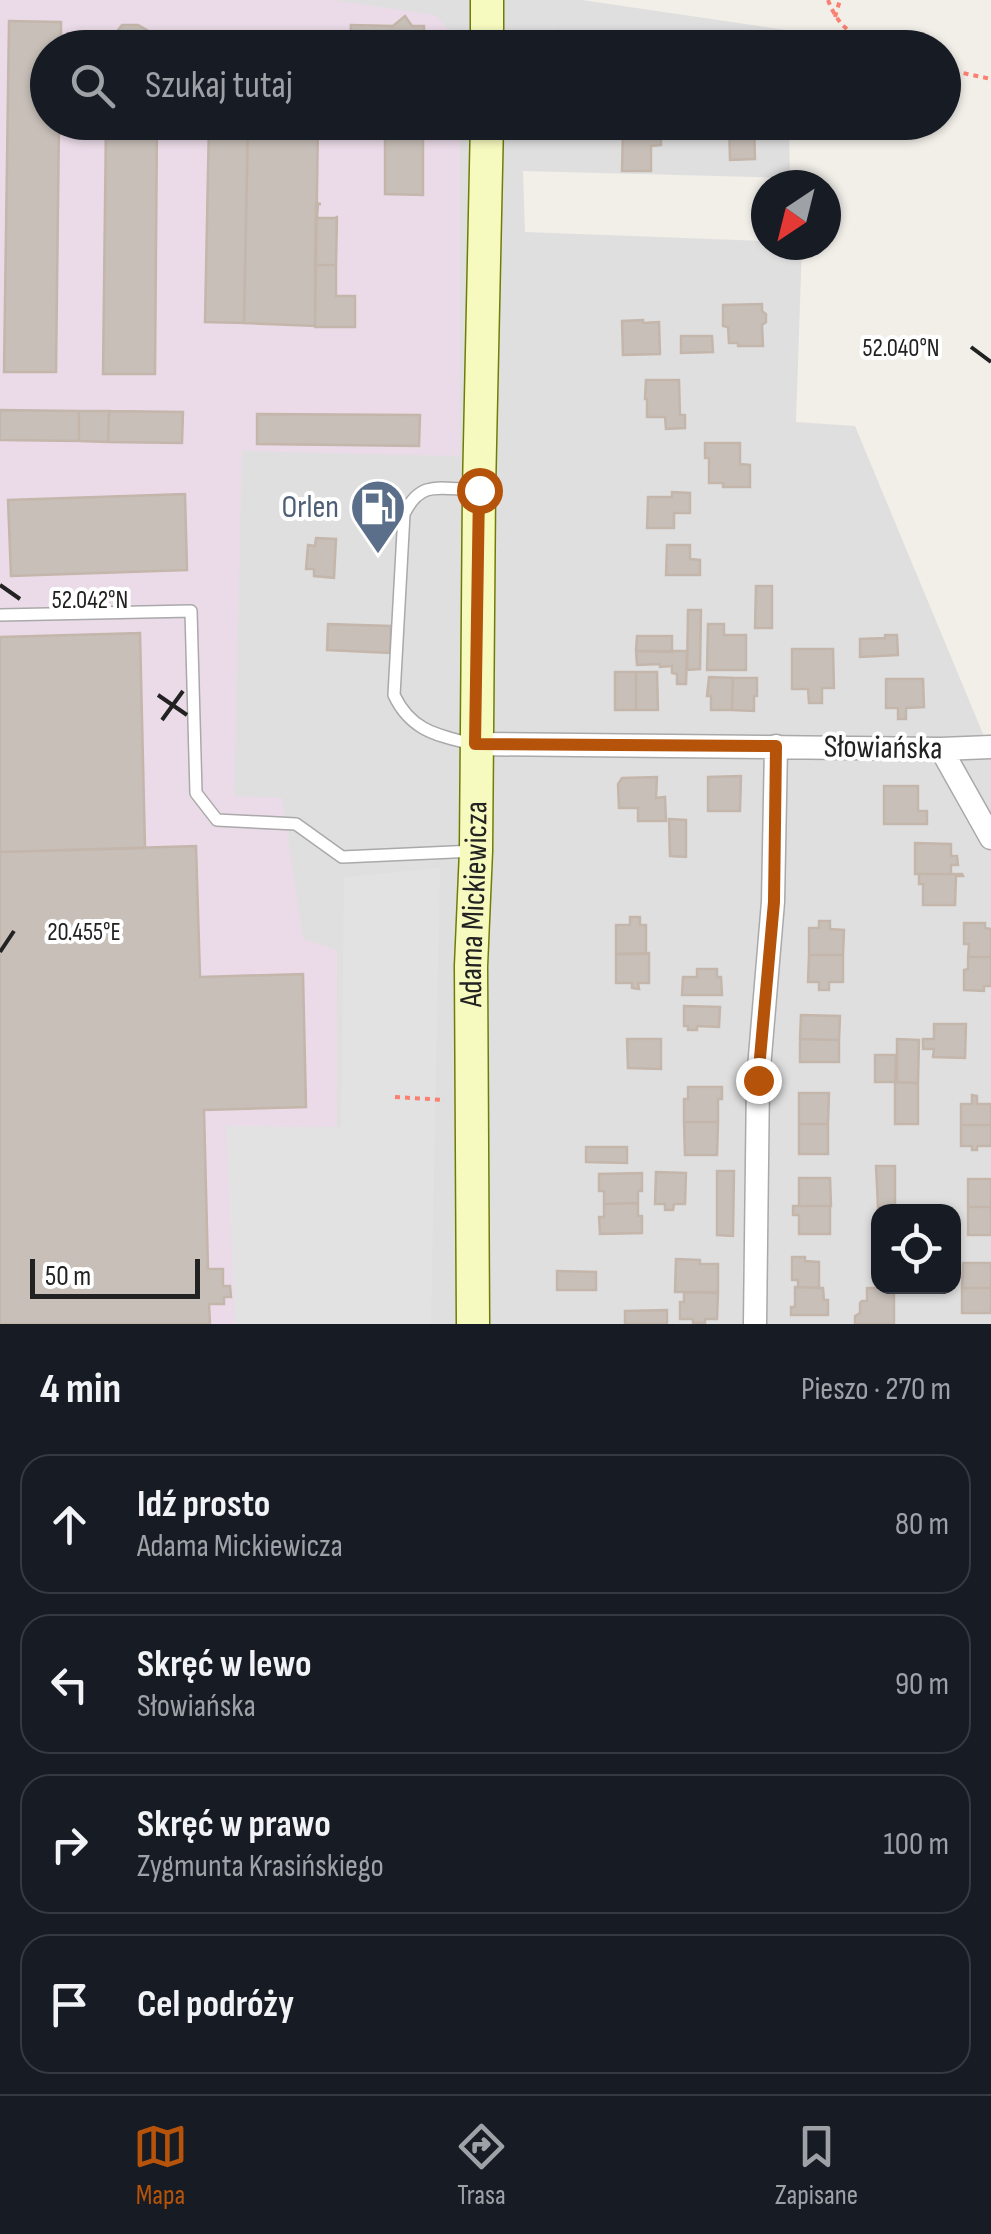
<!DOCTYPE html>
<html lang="pl">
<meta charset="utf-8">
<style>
:root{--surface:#171b24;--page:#242831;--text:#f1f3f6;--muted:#9ea1a6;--line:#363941;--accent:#b45309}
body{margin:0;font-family:"Sofia Sans Condensed",sans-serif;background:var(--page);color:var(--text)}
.controls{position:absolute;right:30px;bottom:30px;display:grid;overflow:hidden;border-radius:20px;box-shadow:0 2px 8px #0004}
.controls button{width:90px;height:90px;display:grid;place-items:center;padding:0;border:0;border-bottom:2px solid var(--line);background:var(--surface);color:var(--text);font:50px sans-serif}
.compass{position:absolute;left:751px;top:170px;width:90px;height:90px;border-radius:50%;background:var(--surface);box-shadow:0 2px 8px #0004;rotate:215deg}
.scale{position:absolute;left:30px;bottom:25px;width:170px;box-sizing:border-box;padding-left:10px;border:5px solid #222;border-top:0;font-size:28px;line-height:35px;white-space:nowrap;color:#222;-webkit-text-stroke:8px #fff;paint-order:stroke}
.stop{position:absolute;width:30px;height:30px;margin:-22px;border:8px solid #b45309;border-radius:50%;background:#fff}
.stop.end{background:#b45309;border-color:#fff;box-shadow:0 2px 10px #0008}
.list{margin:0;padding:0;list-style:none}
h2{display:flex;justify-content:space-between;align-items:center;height:130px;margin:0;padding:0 40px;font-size:42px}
h2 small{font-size:32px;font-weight:400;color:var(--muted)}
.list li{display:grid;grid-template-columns:65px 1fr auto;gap:30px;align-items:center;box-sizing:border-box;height:140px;margin:0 20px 20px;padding:0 20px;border:2px solid var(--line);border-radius:30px}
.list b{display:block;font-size:38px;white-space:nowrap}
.list p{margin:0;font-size:32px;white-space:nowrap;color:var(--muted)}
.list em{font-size:32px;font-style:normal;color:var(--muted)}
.icon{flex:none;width:55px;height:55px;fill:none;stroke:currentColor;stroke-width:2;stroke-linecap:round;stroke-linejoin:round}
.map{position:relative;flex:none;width:991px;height:1324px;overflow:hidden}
.search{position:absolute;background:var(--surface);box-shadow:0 2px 8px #0004;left:30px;right:30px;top:30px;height:110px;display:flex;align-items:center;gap:25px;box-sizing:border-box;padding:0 35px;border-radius:55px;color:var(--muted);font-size:38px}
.sheet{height:770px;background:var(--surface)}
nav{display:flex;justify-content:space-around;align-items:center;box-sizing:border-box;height:140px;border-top:2px solid var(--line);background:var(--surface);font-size:28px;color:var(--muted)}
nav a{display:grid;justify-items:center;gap:5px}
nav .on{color:var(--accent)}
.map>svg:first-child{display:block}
</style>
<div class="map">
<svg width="991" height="1324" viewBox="0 0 991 1324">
<rect width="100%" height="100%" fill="#f2efe9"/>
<!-- residential -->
<path fill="#e0dfdf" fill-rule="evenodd" d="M0 0H582L786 30 787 48H48V122L789 123 790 178 523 171 525 232 766 241V245H802L796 422 855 426 991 753V1324H0ZM878 1212H954V1286H878Z"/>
<!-- industrial -->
<path fill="#ebdbe8" d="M0 0H332L435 15 460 42V47L48 48V122L460 123V456L242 451 234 796 282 798 303 939 337 950V1133L251 1324H0Z"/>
<!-- parking -->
<path fill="#e2e2e2" d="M440 868 431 1324H235L226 1126 341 1127 344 877Z"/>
<!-- building -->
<path fill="#c7bfb8" stroke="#c4b6ab" stroke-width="2.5" d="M405 16 412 26H424V48H350L351 25 393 26Z
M9 21 61 22V48H48V122H59L56 372H4Z
M122 25H138L152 33 158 48H106V45H113L116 33Z
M560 31V48H541V32Z
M106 122H157L155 374H103Z
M209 122H248L244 323 205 322Z
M248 122H318L315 326 244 323Z
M385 122H423V195L385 194Z
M729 122H754L755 159 730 160Z
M623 128H651V135H661V145L651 146V171H622Z
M316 203 321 204H318L317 218H336L337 216 336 265H315Z
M315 265H336V296H355V327H315Z
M762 304V311L766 314V322L762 325 763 346H738V343H729L728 327 723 326V305Z
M643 320V323L659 322 660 354 623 355 622 321Z
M681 336H712L713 352 681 353Z
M646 380H679L680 415H685V428L666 429 665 417H647V399H645Z
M0 410 79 411V441L0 440Z
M79 411H109L108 442 79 441Z
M109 411 183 412 182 443 108 442Z
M257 414 420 415 419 446 257 444Z
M705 443H740V464L750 465V487H723V483H709V458H705Z
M672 492 690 493V513H674V528H647L648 497H672Z
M185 494 187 570 11 576 8 500Z
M316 538 336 539 334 578 314 576V569H306L308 545 315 546Z
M667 545H690V559L700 560V575H666Z
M756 586H772V628H755Z
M688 610H701L700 669 687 670Z
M328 624 391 626 390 653 327 650Z
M708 624H724V635H746V670H707Z
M140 633 145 848 0 852V637Z
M885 635H897L898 655 860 657V639L885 638Z
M637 636H672V652L636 651Z
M792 649H833L834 688H822V703H809L808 689H792Z
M636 651H687L686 684H677V674L672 673V666L660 667V664L637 665Z
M615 672H636V710H615Z
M636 672H657L658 710H636Z
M709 677 733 678 732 710H711V696H707Z
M733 678H757V696H754V711L732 710Z
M886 679H923L924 707 906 708V719H898V708H886Z
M741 776 740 811H708V777Z
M657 777 656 798 665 797 666 821H638V808H619L618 784 622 778Z
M884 786H918V811H927V824H884Z
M669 819 686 820V857L670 856Z
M915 843 951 844V856H957L958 865H951V874H915Z
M196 846 200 977 303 974 306 1107 204 1110 208 1269H223V1286H230L231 1297H224V1304H209L210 1324H0V852Z
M919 874H962L963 876H956L955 905H923V884H919Z
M630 917H640V925H646V954H616V925H630Z
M819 921H830V929L844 930 843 955H809V928H819Z
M964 923H985V928L991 929V957H968L969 944H964Z
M649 953V983H638L639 989 632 988V983H616V954Z
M809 955H843V982H829V990H819V982H808Z
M968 957H991V986H984V991L964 990V970L968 969Z
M697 969H717V977H721L722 995H682L683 977H697Z
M684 1006 720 1007 719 1027 697 1026V1030H688V1026H684Z
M801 1015 840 1016 839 1040 800 1039Z
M934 1024H966L965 1058 933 1057 934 1049H923V1039H934Z
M627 1039H661V1069L628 1068Z
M800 1039 839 1040V1062H800Z
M897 1039 919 1040 918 1083 897 1082Z
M875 1055H896L895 1082H875Z
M895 1082 918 1083V1124H895Z
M688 1087H722V1099H718V1122H684V1099H688Z
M799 1093H829L828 1124H799Z
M972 1095 977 1096V1104H991V1125H961V1104H972Z
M684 1122H718L717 1155H685Z
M799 1124H828V1154H799Z
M961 1125H991V1146H977V1150H972V1146H961Z
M586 1147H627V1163L586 1162Z
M876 1166H895V1207H878Z
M717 1171H734L733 1236 717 1235Z
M656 1172 686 1173 685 1204H674L673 1210H665V1204H655Z
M642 1173V1191H638V1203L604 1204V1191H599V1174Z
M799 1178H830L831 1206H799Z
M968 1179H991V1207H968Z
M638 1203V1216H642V1233L600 1234 599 1217H604V1204Z
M793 1206H830V1234H799V1215H793Z
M878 1207H895V1212H878V1247H874L875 1232H877Z
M968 1207H991V1235H968Z
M792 1257H805V1261L819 1262V1288L798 1287V1280H792Z
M676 1259 700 1260V1264H718V1292H675Z
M963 1263H991V1288H962Z
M557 1271 596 1272V1290H557Z
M795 1287 823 1288 824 1300H828V1315H791V1307H795Z
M867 1288H894V1324H855V1316L860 1313V1303L862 1301H867Z
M962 1288H991V1313H962Z
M684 1292 718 1293 717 1319H705V1323H693V1319H680V1302H684Z
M667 1310V1324H625V1311Z"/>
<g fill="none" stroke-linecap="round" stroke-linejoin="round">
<!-- lane casing -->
<g stroke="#a9a9a9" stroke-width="14">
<path id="lane" d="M0 615 191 611 196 793 217 820 296 824 342 857 475 851
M472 744C437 735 411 731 394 695L404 514C421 479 440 489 475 490"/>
</g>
<!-- street casing -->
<g stroke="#a9a9a9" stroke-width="25">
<path id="street" d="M475 744 941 749 991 747
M941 749 991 838
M755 1324 758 1080 773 902 776 746"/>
</g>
<!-- secondary casing -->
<g stroke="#707d05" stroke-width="35">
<g id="secondary">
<path d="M487 0V48"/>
<path id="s1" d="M473 1324 471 966 476 851 479 490 487 122"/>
</g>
</g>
<!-- path -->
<path stroke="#fa8072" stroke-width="4" stroke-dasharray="5 5" stroke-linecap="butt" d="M828 0C838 27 853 36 879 48
M835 17 840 0
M944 69 991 79
M395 1097 445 1100"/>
<!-- lane -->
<use href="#lane" stroke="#fff" stroke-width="11"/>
<!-- street -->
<use href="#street" stroke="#fff" stroke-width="22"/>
<!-- secondary -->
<use href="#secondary" stroke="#f7fabf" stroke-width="32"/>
</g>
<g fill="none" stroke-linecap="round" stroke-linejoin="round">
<!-- route -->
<path stroke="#b45309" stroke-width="12" d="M479 490 475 744 776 746 774 902 758 1080"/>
</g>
<!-- ticks -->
<path fill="none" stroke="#222" stroke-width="4" d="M971 347 991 362M0 585 20 599M158 695 187 715M162 720 183 691M0 952 14 931"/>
<!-- icons -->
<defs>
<g id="fuel-pin" transform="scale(2.875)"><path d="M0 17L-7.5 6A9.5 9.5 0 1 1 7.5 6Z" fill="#5c6f8a" stroke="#fff"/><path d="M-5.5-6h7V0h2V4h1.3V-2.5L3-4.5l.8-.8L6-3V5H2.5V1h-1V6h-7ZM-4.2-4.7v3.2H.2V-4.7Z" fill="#fff"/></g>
</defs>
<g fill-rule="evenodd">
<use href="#fuel-pin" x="378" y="507"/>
</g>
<g text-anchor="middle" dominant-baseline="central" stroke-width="8" stroke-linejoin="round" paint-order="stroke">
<!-- service labels -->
<g font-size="32" fill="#4e5e75" stroke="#fff" text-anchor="end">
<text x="339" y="507">Orlen</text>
</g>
<!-- street labels -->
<g font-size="32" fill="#222" stroke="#fff">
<text transform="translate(883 748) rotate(1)">Słowiańska</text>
<text stroke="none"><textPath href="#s1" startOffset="420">Adama Mickiewicza</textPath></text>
</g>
</g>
<g font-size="25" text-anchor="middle" fill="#222" stroke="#fff" stroke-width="8" stroke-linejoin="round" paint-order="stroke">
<text x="901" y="356">52.040°N</text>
<text x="90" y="608">52.042°N</text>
<text x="84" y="940">20.455°E</text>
</g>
</svg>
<div class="controls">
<button><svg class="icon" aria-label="locate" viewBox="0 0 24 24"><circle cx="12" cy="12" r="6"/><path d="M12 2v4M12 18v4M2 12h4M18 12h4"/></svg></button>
</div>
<svg class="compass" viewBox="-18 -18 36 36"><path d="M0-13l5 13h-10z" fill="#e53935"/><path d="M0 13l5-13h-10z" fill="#9ea1a6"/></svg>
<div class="scale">50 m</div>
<div class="stop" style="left:479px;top:490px"></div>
<div class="stop end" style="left:758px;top:1080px"></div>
<div class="search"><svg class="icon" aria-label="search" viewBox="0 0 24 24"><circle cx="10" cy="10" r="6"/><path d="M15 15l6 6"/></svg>Szukaj tutaj</div>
</div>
<section class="sheet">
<h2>4 min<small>Pieszo · 270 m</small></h2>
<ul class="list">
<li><svg class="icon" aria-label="ahead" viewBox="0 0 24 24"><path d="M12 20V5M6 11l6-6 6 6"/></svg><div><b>Idź prosto</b><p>Adama Mickiewicza</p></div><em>80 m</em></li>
<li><svg class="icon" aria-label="left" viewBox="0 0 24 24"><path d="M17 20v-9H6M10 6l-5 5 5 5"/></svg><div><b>Skręć w lewo</b><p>Słowiańska</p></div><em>90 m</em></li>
<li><svg class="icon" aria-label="right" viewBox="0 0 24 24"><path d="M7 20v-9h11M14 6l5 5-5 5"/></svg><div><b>Skręć w prawo</b><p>Zygmunta Krasińskiego</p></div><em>100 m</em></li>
<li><svg class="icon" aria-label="arrive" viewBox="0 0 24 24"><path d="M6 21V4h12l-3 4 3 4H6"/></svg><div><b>Cel podróży</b></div></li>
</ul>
</section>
<nav>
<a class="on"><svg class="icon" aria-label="map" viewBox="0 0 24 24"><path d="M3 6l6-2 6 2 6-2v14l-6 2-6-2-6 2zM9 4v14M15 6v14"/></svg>Mapa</a>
<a><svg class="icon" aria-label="directions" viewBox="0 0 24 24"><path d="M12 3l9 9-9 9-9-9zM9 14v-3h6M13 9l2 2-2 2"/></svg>Trasa</a>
<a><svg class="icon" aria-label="saved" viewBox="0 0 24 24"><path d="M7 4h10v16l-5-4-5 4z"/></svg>Zapisane</a>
</nav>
